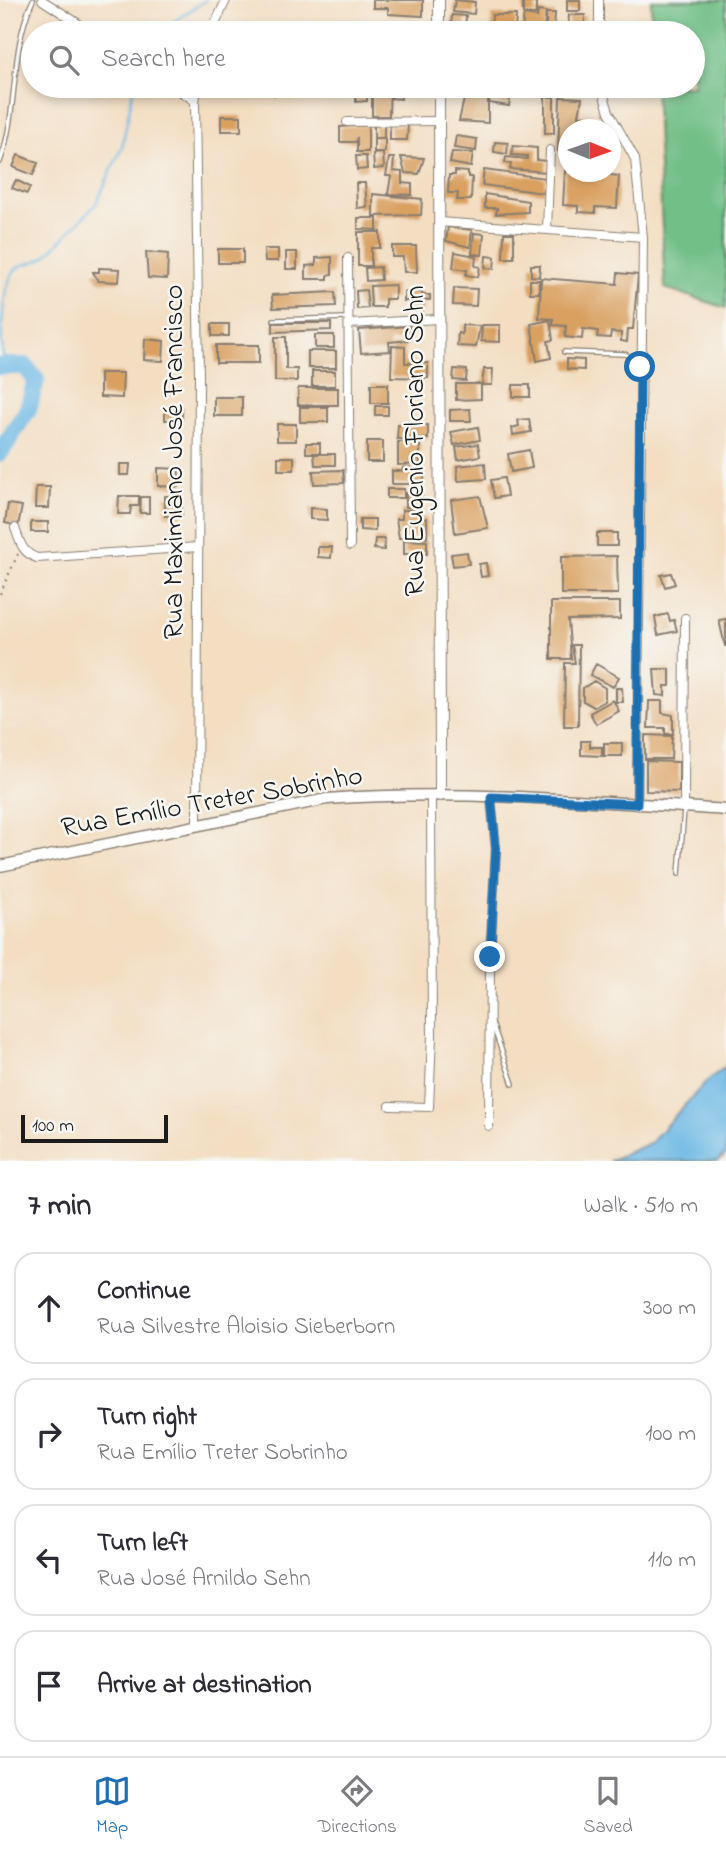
<!DOCTYPE html>
<meta charset="utf-8">
<style>
:root{--surface:#fff;--page:#f2f2f3;--text:#2b2b33;--muted:#7c7c81;--line:#e1e1e2;--accent:#1f6fb2}
body{margin:0;font-family:"Indie Flower",sans-serif;background:var(--page);color:var(--text)}
.compass{position:absolute;left:558px;top:119px;width:63px;height:63px;border-radius:50%;background:var(--surface);box-shadow:0 4px 10px #0003;rotate:91deg}
.scale{position:absolute;left:21px;bottom:18px;width:147px;box-sizing:border-box;padding-left:7px;border:4px solid #1c1c1c;border-top:0;font-size:19px;line-height:24px;white-space:nowrap;color:#1c1c1c;-webkit-text-stroke:5px #f6f6f2;paint-order:stroke}
.stop{position:absolute;width:21px;height:21px;margin:-16px;border:5px solid #1f6fb2;border-radius:50%;background:#fff}
.stop.end{background:#1f6fb2;border-color:#fff;box-shadow:0 2px 7px #0008}
.list{margin:0;padding:0;list-style:none}
h2{display:flex;justify-content:space-between;align-items:center;height:91px;margin:0;padding:0 28px;font-size:30px}
h2 small{font-size:23px;font-weight:400;color:var(--muted)}
.list li{display:grid;grid-template-columns:46px 1fr auto;gap:21px;align-items:center;box-sizing:border-box;height:112px;margin:0 14px 14px;padding:0 14px;border:2px solid var(--line);border-radius:21px}
.list b{display:block;font-size:26px;white-space:nowrap}
.list p{margin:0;font-size:23px;white-space:nowrap;color:var(--muted)}
.list em{font-size:23px;font-style:normal;color:var(--muted)}
.icon{flex:none;width:38px;height:38px;fill:none;stroke:currentColor;stroke-width:2;stroke-linecap:round;stroke-linejoin:round}
.map{position:relative;flex:none;width:726px;height:1161px;overflow:hidden}
.search{position:absolute;background:var(--surface);box-shadow:0 4px 10px #0003;left:21px;right:21px;top:21px;height:77px;display:flex;align-items:center;gap:18px;box-sizing:border-box;padding:0 24px;border-radius:38px;color:var(--muted);font-size:26px}
.sheet{height:595px;background:var(--surface)}
nav{display:flex;justify-content:space-around;align-items:center;box-sizing:border-box;height:98px;border-top:2px solid var(--line);background:var(--surface);font-size:19px;color:var(--muted)}
nav a{display:grid;justify-items:center;gap:4px}
nav .on{color:var(--accent)}
.map>svg:first-child{display:block}
</style>
<div class="map">
<svg width="726" height="1161" viewBox="0 0 726 1161">
<rect width="100%" height="100%" fill="#f6f6f2"/>
<filter id="ink" filterUnits="userSpaceOnUse"><feTurbulence type="fractalNoise" baseFrequency=".0143" numOctaves="2"/><feDisplacementMap in="SourceGraphic" scale="14" xChannelSelector="R" yChannelSelector="G"/><feConvolveMatrix kernelMatrix="1 2 1 2 8 2 1 2 1" color-interpolation-filters="sRGB"/></filter>
<filter id="wash" filterUnits="userSpaceOnUse"><feTurbulence type="fractalNoise" baseFrequency=".00686" numOctaves="4" result="noise"/><feDisplacementMap in="SourceGraphic" scale="28" xChannelSelector="R" yChannelSelector="G"/><feGaussianBlur stdDeviation="1.57" result="paint"/><feColorMatrix in="noise" values="0 0 0 0 0 0 0 0 0 0 0 0 0 0 0 0 0 1.4 0 .05"/><feComposite in="paint" operator="in"/></filter>
<g filter="url(#wash)">
<rect width="100%" height="100%" fill="#f3dec2"/>
<!-- forest -->
<path fill="#72bf87" stroke="#476e52" stroke-width="2" d="M651 0H726V308L665 288 655 86H693V33H652Z"/>
<!-- water -->
<path fill="#6bb7e4" stroke="#446a80" stroke-width="2" d="M726 1066V1154L718 1161H609L650 1143 706 1082Z"/>
<g fill="none" stroke-linecap="round" stroke-linejoin="round">
<!-- stream -->
<path stroke="#6bb7e4" stroke-width="2.5" d="M157 33 206 0
M4 365C0 340 0 279 20 266 30 262 37 263 46 256L96 204 122 147 134 86"/>
<!-- river -->
<path stroke="#6bb7e4" stroke-width="18" d="M0 366H25L36 380 28 409 0 453"/>
</g>
<g id="blocks">
<!-- building -->
<path fill="#d9a060" d="M373 0H423V16L388 14V8H373Z
M455 0 475 2 474 14 453 12Z
M567 0H580V11H567Z
M523 2 536 3V14H523Z
M538 11 546 12 544 33H521L524 15 537 17Z
M546 13H555L554 31H546Z
M452 15 466 16 465 29 451 28Z
M492 15H516L515 33H491Z
M569 15H585L584 29H568Z
M408 22H422V33H396V25H407Z
M268 86H279L280 87 274 95 266 89Z
M372 86H390L389 116H372Z
M391 86H401V99L391 98Z
M467 86 488 88V123L459 121Z
M356 90H367V101L356 102Z
M491 90 511 92 509 106 489 103Z
M545 97H554V133H545Z
M560 97 582 98 579 116 596 117V130H568V151H558Z
M221 116H241V131H221Z
M368 125V152H357V137L356 142H340V127Z
M374 125H384V138H374Z
M390 125H408L407 140H390Z
M456 136 477 139 476 151 454 148Z
M374 139H385V152H374Z
M495 142 508 143 507 154 494 152Z
M513 146 537 148V160L547 161 546 172 510 169 511 164 505 163 506 157 527 159V156L512 155Z
M452 152 473 153 471 167 450 163Z
M383 153 384 168 374 169 373 154Z
M18 155 38 163 33 175 13 167Z
M356 156H366L367 169 357 170Z
M401 157 424 158 419 174 405 173Z
M389 158H394L393 171 402 172V183L412 184V195L388 194 391 176H386Z
M484 170 546 178 544 193 482 185Z
M455 171 468 172V177H472L471 200H457L458 193H448L449 175H455Z
M565 171 601 174V172H611L610 175 619 176 617 208 595 207V213L578 212V206L563 205Z
M16 180 30 187 27 194 12 188Z
M356 183H365L367 207 357 208Z
M373 194 422 199 421 215 373 216Z
M485 194 528 201V212L496 214 497 208H485Z
M358 218H377V230L358 229Z
M448 227 472 230 470 247 446 241Z
M358 232H380V248H371V266H358Z
M474 233 484 234 482 255 472 254Z
M504 233H514V258H503Z
M392 246H416L417 272H404L403 257H392Z
M218 249H243V263H218Z
M264 249H278V261H265Z
M146 252 168 254 167 279 148 278Z
M286 252H297V269H286Z
M455 252 476 256 475 266 480 267 478 277 466 275 467 270 453 268Z
M486 256 495 257 494 269 485 268Z
M332 257V274L328 275V279H306V266L316 265V258Z
M531 265H540L539 277 531 276Z
M380 267 381 280 366 281 365 268Z
M99 268 120 269 119 282 98 281 93 272H99Z
M618 273 638 275 633 329H628L627 342 621 341V333L611 332 610 338 597 337 598 331 583 329 582 339 565 337 566 326 553 325V319L539 318 541 278 617 284Z
M530 280H539V293H530Z
M395 285V299H385V307H371L370 286Z
M454 288 477 289 476 306 453 305Z
M366 290 368 308 357 309 356 291Z
M335 292 336 306 273 308 272 295Z
M404 292H422V295H430V300H423V311H409V301H404Z
M550 320 553 340 548 341 551 358 537 361 531 324Z
M273 323H331V330L273 332Z
M212 324H229V336H212Z
M462 325 480 326 476 347 457 346 458 333 462 334Z
M482 325H500V342L481 341Z
M409 326 410 340 389 342 390 351 361 353 359 330Z
M315 335H334V348H315Z
M275 337H286V369H297V381H275Z
M145 339 164 341 163 361 144 360Z
M216 345H259V363H216Z
M392 346 405 347V363H428V378L391 377Z
M308 351H336V368H308Z
M567 359 584 360V370L567 369Z
M454 369 467 370 466 381 453 380Z
M484 369H493L492 385H482Z
M312 371H335V386H312Z
M100 373H123L122 398 100 397Z
M371 384H388V403H371Z
M456 384H481V399L456 400Z
M513 385H530V397H513Z
M298 388H338V405H298Z
M214 397H242V416H214Z
M375 406H388V415H375Z
M300 407H328V422H300Z
M165 408H182V420H165Z
M470 409 471 421H450V410Z
M529 419 531 432 513 435 512 428 519 426 518 420Z
M277 424H296V441H277Z
M398 425H428V439H397Z
M478 427 480 440 454 445 451 432Z
M367 441H383V462H367Z
M398 442H420V464L398 465Z
M306 443H320V453H306Z
M478 444 480 456 458 460 456 447Z
M529 450 532 468 511 472 508 454Z
M314 454H335V465H315Z
M278 457H294V470H278Z
M485 463 486 479 458 481 457 466Z
M120 464H130L129 475H120Z
M158 468 179 469 178 487 158 486Z
M403 468H424V484H392V471H403Z
M343 470 344 483 314 484 313 471Z
M504 478 507 496 494 498 491 480Z
M36 487H50L49 508H35Z
M387 489H404V498H387Z
M406 493H422V507H406Z
M119 496H139V506H131L130 514H118Z
M165 496H182V516H165Z
M480 496 488 528 455 533 451 500Z
M141 497H149V513H140Z
M8 504 22 506 18 526 5 523Z
M310 508 327 509V520L310 519Z
M402 510H420V518H427V538H399L396 519H402Z
M360 519H375V531L360 530Z
M31 522H48V532H31Z
M597 533H617V546H597Z
M375 539H385L384 550 374 549Z
M404 540 427 541V554H404Z
M318 547H332L331 558 318 557Z
M467 552 469 564 453 566 451 554Z
M617 556 618 594H561V557Z
M486 563 488 576 481 577 479 564Z
M671 573 675 584 665 587 661 575Z
M551 602H620V619L568 620 571 659H551Z
M668 614 670 621 674 620 677 631 658 635 655 617Z
M726 619V646H725L719 620Z
M572 645H579L578 726H564L565 663H575Z
M596 664 619 677 613 687 590 675Z
M654 669H670V686H665V696L656 695Z
M594 681 605 688V701L594 707 583 701V688Z
M616 688H622L623 702H616Z
M613 700 619 711 596 724 590 713Z
M649 701H662V713L673 715V734H665V728H648Z
M645 735 672 736 671 759H645Z
M581 741H590V747H602V756L581 755Z
M604 743H622V756H604Z
M646 761 679 762V792L646 791Z"/>
</g>
</g>
<g filter="url(#ink)">
<use href="#blocks" fill-opacity="0" stroke="#887d6f" stroke-width="2"/>
<g fill="none" stroke-linecap="round" stroke-linejoin="round">
<!-- service casing -->
<g stroke="#887d6f" stroke-width="6">
<path id="service" d="M0 162C19 109 9 51 33 0
M274 320 347 318
M564 352 625 354 630 357 632 367H640
M679 874 684 810
M492 1023 513 1084"/>
</g>
<!-- minor casing -->
<g stroke="#887d6f" stroke-width="10">
<path id="minor" d="M42 0 93 33
M211 33 226 0
M599 33V0
M172 86 195 101
M601 86 609 112 635 159 643 237 637 804
M347 122 439 121
M439 222 643 237
M547 230 550 150
M348 258 350 546
M350 324 438 319
M15 528C20 542 22 553 37 558L198 547
M684 807 685 618
M197 823 199 376 195 101 198 86
M390 1106 429 1107 432 1036 431 796
M489 1126 490 957 496 849 491 798"/>
</g>
<!-- tertiary casing -->
<g stroke="#887d6f" stroke-width="12">
<path id="tertiary" d="M439 33V0
M439 86 440 796"/>
</g>
<!-- secondary casing -->
<g stroke="#887d6f" stroke-width="13">
<path id="secondary" d="M0 866 327 799C460 789 594 801 726 810"/>
</g>
<!-- path -->
<path stroke="#887d6f" stroke-width="2" stroke-dasharray="2 5" stroke-linecap="butt" d="M0 594 18 554"/>
<!-- service -->
<use href="#service" stroke="#fff" stroke-width="3.5"/>
<!-- minor -->
<use href="#minor" stroke="#fff" stroke-width="8"/>
<!-- tertiary -->
<use href="#tertiary" stroke="#fff" stroke-width="10"/>
<!-- secondary -->
<use href="#secondary" stroke="#fff" stroke-width="10"/>
</g>
</g>
<g fill="none" stroke-linecap="round" stroke-linejoin="round" filter="url(#ink)">
<!-- route -->
<path stroke="#1f6fb2" stroke-width="9" d="M490 957 496 849 491 797 637 804 640 367"/>
</g>
<g text-anchor="middle" dominant-baseline="central" stroke-width="5" stroke-linejoin="round" paint-order="stroke">
<!-- street labels -->
<g font-size="28" fill="#1c1c1c" stroke="#f6f6f2">
<text transform="translate(416 441) rotate(-90)">Rua Eugenio Floriano Sehn</text>
<text transform="translate(175 462) rotate(-90)">Rua Maximiano José Francisco</text>
<text transform="translate(212 803) rotate(-10)">Rua Emílio Treter Sobrinho</text>
</g>
</g>
</svg>
<svg class="compass" viewBox="-18 -18 36 36"><path d="M0-13l5 13h-10z" fill="#e53935"/><path d="M0 13l5-13h-10z" fill="#7c7c81"/></svg>
<div class="scale">100 m</div>
<div class="stop" style="left:640px;top:367px"></div>
<div class="stop end" style="left:490px;top:957px"></div>
<div class="search"><svg class="icon" aria-label="search" viewBox="0 0 24 24"><circle cx="10" cy="10" r="6"/><path d="M15 15l6 6"/></svg>Search here</div>
</div>
<section class="sheet">
<h2>7 min<small>Walk · 510 m</small></h2>
<ul class="list">
<li><svg class="icon" aria-label="ahead" viewBox="0 0 24 24"><path d="M12 20V5M6 11l6-6 6 6"/></svg><div><b>Continue</b><p>Rua Silvestre Aloisio Sieberborn</p></div><em>300 m</em></li>
<li><svg class="icon" aria-label="right" viewBox="0 0 24 24"><path d="M7 20v-9h11M14 6l5 5-5 5"/></svg><div><b>Turn right</b><p>Rua Emílio Treter Sobrinho</p></div><em>100 m</em></li>
<li><svg class="icon" aria-label="left" viewBox="0 0 24 24"><path d="M17 20v-9H6M10 6l-5 5 5 5"/></svg><div><b>Turn left</b><p>Rua José Arnildo Sehn</p></div><em>110 m</em></li>
<li><svg class="icon" aria-label="arrive" viewBox="0 0 24 24"><path d="M6 21V4h12l-3 4 3 4H6"/></svg><div><b>Arrive at destination</b></div></li>
</ul>
</section>
<nav>
<a class="on"><svg class="icon" aria-label="map" viewBox="0 0 24 24"><path d="M3 6l6-2 6 2 6-2v14l-6 2-6-2-6 2zM9 4v14M15 6v14"/></svg>Map</a>
<a><svg class="icon" aria-label="directions" viewBox="0 0 24 24"><path d="M12 3l9 9-9 9-9-9zM9 14v-3h6M13 9l2 2-2 2"/></svg>Directions</a>
<a><svg class="icon" aria-label="saved" viewBox="0 0 24 24"><path d="M7 4h10v16l-5-4-5 4z"/></svg>Saved</a>
</nav>
